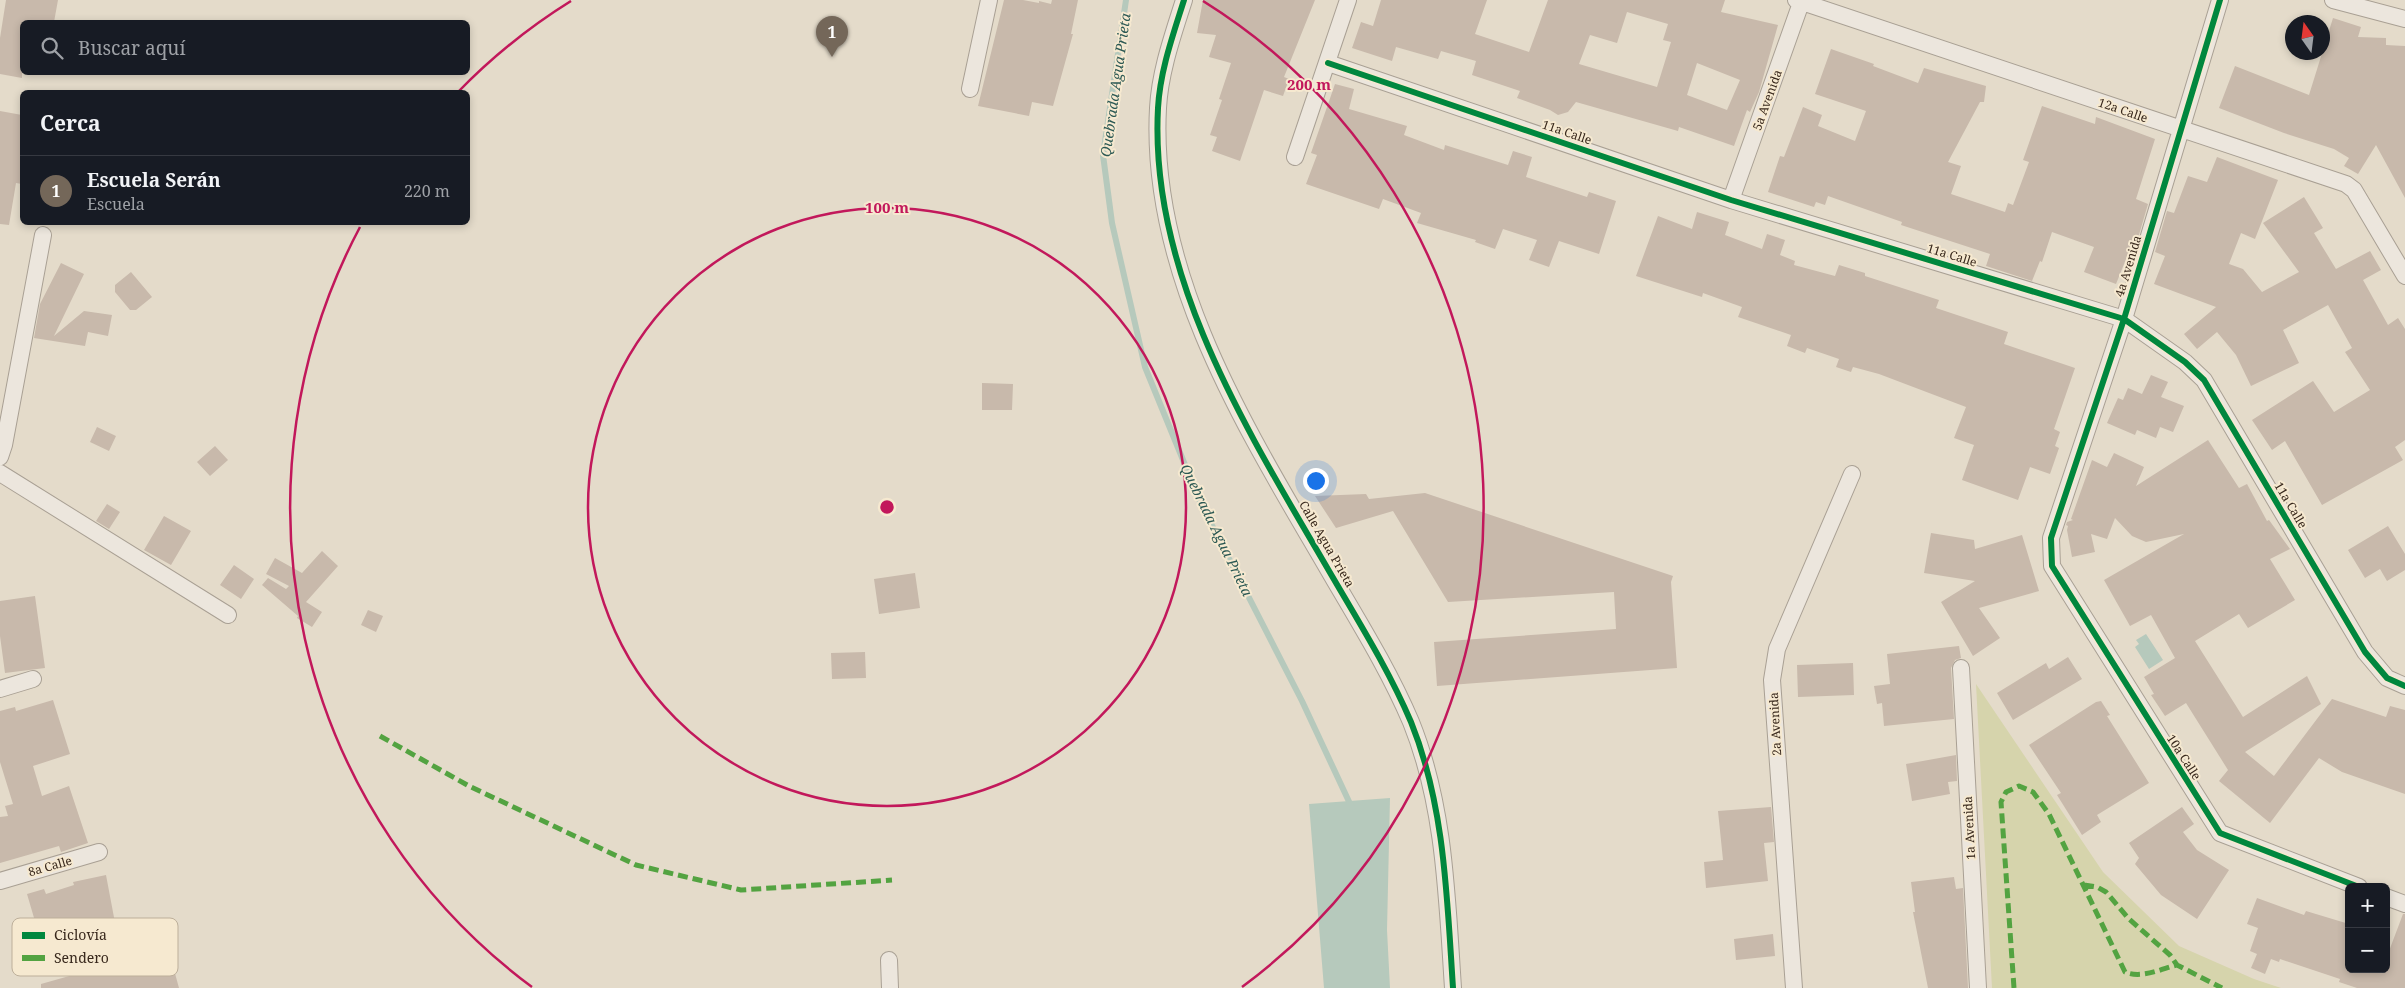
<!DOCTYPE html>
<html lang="es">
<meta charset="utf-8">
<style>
:root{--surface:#171b24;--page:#242831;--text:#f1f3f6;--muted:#9ea1a6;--line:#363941;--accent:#746759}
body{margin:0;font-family:"Noto Serif",serif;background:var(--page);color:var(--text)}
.controls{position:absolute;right:15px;bottom:15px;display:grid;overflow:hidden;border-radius:8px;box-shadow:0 2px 8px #0003}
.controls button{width:45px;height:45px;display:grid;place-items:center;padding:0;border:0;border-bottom:1px solid var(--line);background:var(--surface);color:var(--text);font:25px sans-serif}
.compass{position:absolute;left:2285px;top:15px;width:45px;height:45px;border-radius:50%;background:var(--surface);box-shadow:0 2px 8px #0003;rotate:346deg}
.you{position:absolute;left:1315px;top:480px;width:18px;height:18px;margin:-12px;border:4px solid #fff;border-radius:50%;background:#1a73e8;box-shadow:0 0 0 8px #1a73e833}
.badge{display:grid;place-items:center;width:32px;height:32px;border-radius:50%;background:var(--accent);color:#fff;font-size:16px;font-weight:700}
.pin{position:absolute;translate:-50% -41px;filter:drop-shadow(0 1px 2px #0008)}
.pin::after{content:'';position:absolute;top:26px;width:18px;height:15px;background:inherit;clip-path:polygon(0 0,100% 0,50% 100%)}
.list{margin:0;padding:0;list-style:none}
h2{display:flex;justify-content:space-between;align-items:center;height:65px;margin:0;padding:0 20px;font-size:21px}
h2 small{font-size:16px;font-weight:400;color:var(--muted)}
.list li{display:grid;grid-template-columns:32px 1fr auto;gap:15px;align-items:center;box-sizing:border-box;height:70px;padding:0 20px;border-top:1px solid var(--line)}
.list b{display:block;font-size:19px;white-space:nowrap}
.list p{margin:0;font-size:16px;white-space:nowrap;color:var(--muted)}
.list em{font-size:16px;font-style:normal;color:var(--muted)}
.icon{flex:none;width:28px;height:28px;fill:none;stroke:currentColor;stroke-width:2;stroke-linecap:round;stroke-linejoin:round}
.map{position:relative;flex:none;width:2405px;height:988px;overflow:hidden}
.search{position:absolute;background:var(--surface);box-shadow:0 2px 8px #0003;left:20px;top:20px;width:450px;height:55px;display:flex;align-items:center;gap:12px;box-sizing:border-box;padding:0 18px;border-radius:8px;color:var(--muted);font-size:19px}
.panel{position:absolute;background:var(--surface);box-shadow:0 2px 8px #0003;left:20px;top:90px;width:450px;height:135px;border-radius:8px}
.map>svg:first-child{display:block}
</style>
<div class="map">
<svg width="2405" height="988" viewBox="0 0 2405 988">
<rect width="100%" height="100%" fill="#e4dbca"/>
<!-- green -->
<path fill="#d6d4ac" d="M1976 684 2103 872 2179 946 2254 979 2281 988H1992Z"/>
<!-- water -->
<path fill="#b6c9bc" d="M2146 634 2163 660 2149 669 2135 647 2139 644 2136 640Z
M1390 798 1387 930 1390 988H1324L1309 804Z"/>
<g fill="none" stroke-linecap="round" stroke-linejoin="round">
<!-- stream -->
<path stroke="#b6c9bc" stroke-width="6" d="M1126 0 1103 155 1112 223 1145 367 1201 504 1302 701 1352 808"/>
</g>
<!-- building -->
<path fill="#c8b9ab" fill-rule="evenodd" d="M6 0H58L54 22H22V78L0 74V38Z
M1004 0H1023L1039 3V1L1051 4 1052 0H1078L1071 34H1073L1053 106 1032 102 1029 116 978 106Z
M1203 0H1315L1284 77 1289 79 1283 96 1264 90 1240 161 1212 151 1217 137 1210 135 1222 100 1219 99 1231 63 1209 57 1216 35 1197 33Z
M1381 0H1487L1475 34 1529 52 1548 0H1725L1721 12 1778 25 1759 92 1750 112 1747 110 1734 146 1679 127 1678 131 1576 102 1568 112 1558 115 1550 110 1517 98 1520 91 1472 75 1476 61 1441 51 1438 59 1396 47 1392 61 1352 48 1361 22 1373 26ZM1627 12 1668 24 1663 40 1671 42 1657 87 1579 64 1590 35 1617 43ZM1697 63 1740 80 1727 110 1687 95Z
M2333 18 2361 27 2358 37 2386 38V45L2405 46V198L2376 145 2358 174 2344 166 2349 158 2334 149 2284 133 2219 108 2235 66 2309 95Z
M1831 49 1874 64 1873 66 1918 83 1924 68 1986 86 1984 102H1980L1948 162 1961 166 1951 194 2005 212 2008 203 2013 205 2029 162 2023 160 2042 106 2095 124 2096 117 2155 139 2136 199 2148 204 2136 245 2132 244 2116 284 2084 272 2094 247 2052 232 2042 262 2040 261 2032 281 1986 266 1990 254 1901 225 1902 222 1828 196 1825 205 1816 202 1814 207 1768 192 1780 156 1784 157 1803 107 1822 115 1818 126 1855 141 1866 111 1815 94Z
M1335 84 1354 89 1349 109 1407 126 1404 135 1444 150 1445 145 1508 165 1513 151 1532 157 1526 177 1587 197 1589 192 1616 201 1599 254 1559 241 1549 267 1529 260 1537 240 1503 229 1495 249 1475 242 1476 240 1417 223 1421 213 1383 199 1379 209 1306 184 1317 155 1311 153Z
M0 111 22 115V184L16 183 9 225 0 224Z
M2217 157 2278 180 2255 239 2241 233 2229 264 2243 269 2262 292 2299 272 2263 223 2304 197 2323 228 2314 233 2336 269 2370 251 2381 270 2363 280 2388 325 2398 318 2405 329V440L2395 447 2403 460 2322 505 2285 441 2272 450 2252 420 2313 381 2334 412 2370 390 2345 352 2352 348 2328 305 2283 330 2299 363 2251 386 2236 355 2217 332 2197 349 2184 334 2216 307 2154 284 2165 256 2155 252 2167 211 2174 213 2188 176 2207 182Z
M1697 212 1729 222 1725 235 1762 249 1767 234 1785 240 1780 255 1795 261 1794 265 1835 276 1839 265 1865 273V276L1939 300 1936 308 2008 332 2004 344 2075 368 2054 429 2060 432 2055 446 2059 448 2050 474 2030 467 2018 500 1962 480 1974 445 1954 438 1966 407 1879 374 1853 367 1851 372 1836 367 1839 359 1807 348 1805 353 1787 346 1791 335 1738 317 1742 307 1703 293 1702 297 1636 276 1658 216 1692 229Z
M61 263 84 274 54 336 84 311 112 315 108 336 88 332 85 346 34 338 40 304Z
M131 272 152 297 136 310H130L115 292V285Z
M2151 375 2168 382 2161 397 2184 406 2173 432 2160 427 2156 438 2137 430 2135 435 2107 423 2118 398 2123 400 2128 388 2142 394Z
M982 383 1013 384 1012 410H982Z
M97 427 116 436 109 451 90 442Z
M2208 440 2239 488 2247 484 2267 521 2269 520 2290 549 2270 559 2295 600 2248 628 2239 614 2195 641 2243 717 2307 676 2321 704 2245 752 2274 776 2332 699 2386 717 2390 706 2405 710V794L2342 772 2319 758 2270 823 2219 781 2228 770 2186 703 2165 716 2151 695 2154 694 2144 677 2175 658 2151 615 2130 626 2104 580 2184 534 2146 542 2132 536 2115 518 2107 539 2091 534 2095 552 2072 557 2067 530 2068 526 2066 525 2067 522 2073 520 2071 519 2092 460 2107 467 2114 453 2144 467 2136 486Z
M215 446 228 460 210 476 197 462Z
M1425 493 1673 576 1671 582 1677 668 1437 686 1434 642 1616 629 1614 592 1448 602 1393 511 1336 528 1315 496 1366 494 1369 499Z
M107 504 120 512 109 529 96 521Z
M164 516 191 531 171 565 144 550Z
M2388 526 2405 554V570L2387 581 2380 569 2365 578 2348 550Z
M1931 533 1974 540 1975 549 2022 535 2039 591 1979 608 2000 638 1973 656 1941 602 1975 581 1924 573Z
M322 551 338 566 306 602 322 612 312 627 297 618 298 616 262 585 268 578 286 589 289 586 266 574 275 558 302 573Z
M234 565 254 579 241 599 220 585Z
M915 573 920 608 879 614 874 579Z
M35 596 45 668 5 673 0 636V601Z
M368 610 383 616 376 632 361 625Z
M1959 646 1961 658 1955 660 1951 668 1954 719 1884 726 1882 703 1877 704 1874 686 1890 684 1887 654Z
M865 652 866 678 832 679 831 653Z
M2068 657 2082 679 2013 720 1997 693 2046 663 2049 669Z
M1853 663 1854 695 1798 697 1797 665Z
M53 700 70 754 33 766 42 796 69 786 88 843 61 852 59 846 0 863V817L8 816 5 806 13 804 0 762V711L15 707 16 711Z
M2101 701 2110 715 2107 716 2149 783 2097 815 2101 822 2082 835 2057 795 2061 793 2029 745 2096 702Z
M1956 755 1957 781 1948 782 1950 794 1912 801 1906 764Z
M1771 807 1774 842 1764 843 1768 881 1706 888 1704 862 1723 860 1718 811Z
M2182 807 2194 824 2183 832 2197 850 2229 870 2197 919 2161 895 2135 864 2139 858 2129 843Z
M106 875 116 928 50 945 49 942 42 945 27 894 44 889 46 894 74 885 73 882Z
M1954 877 1956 889 1963 888 1968 988H1928L1913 912H1915L1911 882Z
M2257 898 2304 915 2306 911 2349 924V969H2386V959L2403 914H2405V988H2357L2339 982 2340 979 2280 959 2279 962 2271 959 2265 974 2251 968 2257 954 2250 951 2258 928 2247 924Z
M1773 934 1775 956 1736 960 1734 939Z
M165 937 179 988H41V984L133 958 130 946Z"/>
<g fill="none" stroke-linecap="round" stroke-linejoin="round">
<!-- minor casing -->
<g stroke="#a9a094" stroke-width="18">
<path id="minor" d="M1184 0C1173 35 1160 71 1158 108 1149 273 1245 427 1325 564 1355 616 1387 666 1411 722 1445 806 1447 899 1453 988
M1796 0 2346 184 2354 190 2405 276
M2220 0 2124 319 2051 538 2052 566 2220 833 2359 887
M2333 0 2405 19
M1328 63 1731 200 2124 319 2185 362 2204 380 2365 652 2387 678 2405 686
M970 89 989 0
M1295 157 1348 0
M1731 200 1802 0
M0 457 4 445 43 235
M0 473 228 615
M1961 668 1978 988
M0 689 33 679
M0 881 99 852
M2386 897 2405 904
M889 960 890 988
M1794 988 1772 680 1777 649 1852 474"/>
</g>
<!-- minor -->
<use href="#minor" stroke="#ece6dd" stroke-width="16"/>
<!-- quiet -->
<path stroke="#53a341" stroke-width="5" stroke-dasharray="10 5" stroke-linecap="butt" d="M380 736 469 786 636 865 741 890 892 880
M2084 885 2097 887 2106 892 2129 919 2170 955 2177 965
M2014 988 2001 802 2006 792 2019 786 2033 792 2049 814 2125 972C2141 979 2161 969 2177 965L2222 988"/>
<!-- cycleway casing -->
<g stroke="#f6e9d0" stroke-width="9">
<path id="cycleway" d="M1184 0C1173 35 1160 71 1158 108 1149 273 1245 427 1325 564 1355 616 1387 666 1411 722 1445 806 1447 899 1453 988
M2220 0 2124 319 2051 538 2052 566 2220 833 2359 887
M1328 63 1731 200 2124 319 2185 362 2204 380 2365 652 2387 678 2405 686"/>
</g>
<!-- cycleway -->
<use href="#cycleway" stroke="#00873e" stroke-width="6"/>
</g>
<!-- distance rings -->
<g fill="none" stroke="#c2185b" stroke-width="2.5">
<circle cx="887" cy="507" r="299"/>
<path d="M532 987A597 597 0 0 1 360 227M458 92A597 597 0 0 1 571 1M1203 1A597 597 0 0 1 1242 987"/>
</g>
<g text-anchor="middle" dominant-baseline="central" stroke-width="4" stroke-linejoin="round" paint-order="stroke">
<!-- street labels -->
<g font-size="12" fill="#38281c" stroke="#f6e9d0">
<text transform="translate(1767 100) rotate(-70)">5a Avenida</text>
<text transform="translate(2123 110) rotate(19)">12a Calle</text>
<text transform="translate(1567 132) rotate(19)">11a Calle</text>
<text transform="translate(1952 255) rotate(17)">11a Calle</text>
<text transform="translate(2128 266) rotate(-73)">4a Avenida</text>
<text transform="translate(2291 505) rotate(59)">11a Calle</text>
<text transform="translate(1327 544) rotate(60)">Calle Agua Prieta</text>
<text transform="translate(1775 724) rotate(-93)">2a Avenida</text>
<text transform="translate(2184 757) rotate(57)">10a Calle</text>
<text transform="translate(1969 828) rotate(-93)">1a Avenida</text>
<text transform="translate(50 866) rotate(-16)">8a Calle</text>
</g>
<!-- water labels -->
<g font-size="14" font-style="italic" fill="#2b5853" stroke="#f6e9d0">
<text transform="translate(1115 85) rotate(-82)">Quebrada Agua Prieta</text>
<text transform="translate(1217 530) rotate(64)">Quebrada Agua Prieta</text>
</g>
</g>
<!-- legend -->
<rect x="12" y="918" width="166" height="58" rx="8" fill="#f6e9d0" stroke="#bdaf9a" stroke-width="1"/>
<rect x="22" y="932" width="23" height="7" fill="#00873e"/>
<rect x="22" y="955" width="23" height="6" fill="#53a341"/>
<g font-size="14" fill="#38281c">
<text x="54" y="940">Ciclovía</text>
<text x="54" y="963">Sendero</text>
</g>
<circle cx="887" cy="507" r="8" fill="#c2185b" stroke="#f6e9d0" stroke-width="2.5"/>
<g font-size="15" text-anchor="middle" font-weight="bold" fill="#c2185b" stroke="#f6e9d0" stroke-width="4" stroke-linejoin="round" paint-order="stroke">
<text x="1309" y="90">200 m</text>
<text x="887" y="213">100 m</text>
</g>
</svg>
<div class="controls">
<button>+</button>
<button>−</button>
</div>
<svg class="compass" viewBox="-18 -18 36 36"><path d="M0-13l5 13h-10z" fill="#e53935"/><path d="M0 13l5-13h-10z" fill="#9ea1a6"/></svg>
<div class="you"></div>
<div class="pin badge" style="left:832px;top:57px">1</div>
<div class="search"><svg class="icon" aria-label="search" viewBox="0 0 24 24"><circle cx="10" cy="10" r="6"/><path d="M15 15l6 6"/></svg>Buscar aquí</div>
<section class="panel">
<h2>Cerca<small></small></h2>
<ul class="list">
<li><span class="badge">1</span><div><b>Escuela Serán</b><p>Escuela</p></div><em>220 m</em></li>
</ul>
</section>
</div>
